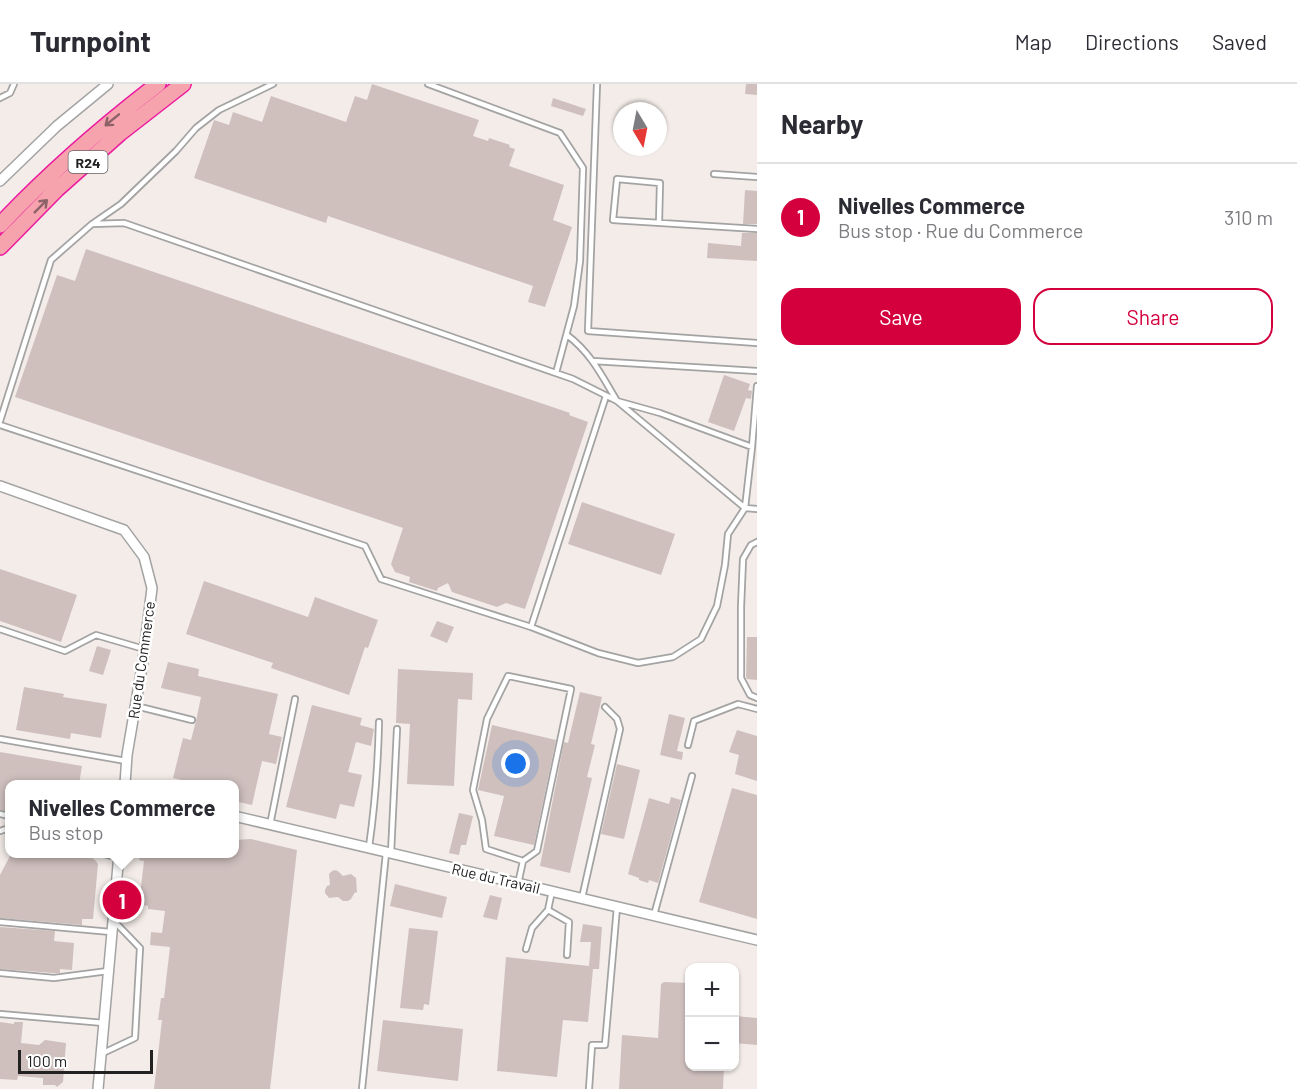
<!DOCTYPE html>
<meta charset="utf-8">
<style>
:root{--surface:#fff;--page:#f2f2f3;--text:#2b2b33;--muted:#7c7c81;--line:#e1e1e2;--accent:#d4003e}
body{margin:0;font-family:Barlow,sans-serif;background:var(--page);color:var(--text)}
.controls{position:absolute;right:18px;bottom:18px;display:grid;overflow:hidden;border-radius:12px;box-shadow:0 2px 4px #0004}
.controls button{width:54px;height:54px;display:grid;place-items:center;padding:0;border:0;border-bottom:2px solid var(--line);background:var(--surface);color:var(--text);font:30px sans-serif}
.compass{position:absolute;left:613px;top:18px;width:54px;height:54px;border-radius:50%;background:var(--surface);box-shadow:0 2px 4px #0004;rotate:170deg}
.scale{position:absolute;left:18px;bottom:15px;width:135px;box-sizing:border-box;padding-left:6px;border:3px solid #222;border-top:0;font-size:16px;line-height:21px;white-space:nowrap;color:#222;-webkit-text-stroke:4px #fff;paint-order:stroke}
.you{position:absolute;left:516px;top:680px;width:21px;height:21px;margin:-15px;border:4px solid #fff;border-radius:50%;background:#1a73e8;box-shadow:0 0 0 9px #1a73e833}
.badge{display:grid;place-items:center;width:39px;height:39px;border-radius:50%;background:var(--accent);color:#fff;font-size:20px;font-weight:700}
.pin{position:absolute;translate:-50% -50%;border:3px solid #fff;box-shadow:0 2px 6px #0006}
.popup{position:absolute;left:5px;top:696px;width:234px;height:78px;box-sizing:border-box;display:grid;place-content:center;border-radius:12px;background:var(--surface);filter:drop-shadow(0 2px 4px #0005);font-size:20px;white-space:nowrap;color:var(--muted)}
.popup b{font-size:22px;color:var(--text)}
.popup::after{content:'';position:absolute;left:50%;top:100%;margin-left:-12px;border:12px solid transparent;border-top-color:var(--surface)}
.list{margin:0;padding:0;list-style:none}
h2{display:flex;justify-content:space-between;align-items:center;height:78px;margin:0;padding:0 24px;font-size:26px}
h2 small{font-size:20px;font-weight:400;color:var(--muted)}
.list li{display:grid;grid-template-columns:39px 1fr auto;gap:18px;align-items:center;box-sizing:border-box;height:108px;padding:0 24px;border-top:2px solid var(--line)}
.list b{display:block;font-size:22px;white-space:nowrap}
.list p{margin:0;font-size:20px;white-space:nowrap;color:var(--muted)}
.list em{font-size:20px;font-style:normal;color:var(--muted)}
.actions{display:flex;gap:12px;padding:18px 24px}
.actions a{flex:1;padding:14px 0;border:2px solid var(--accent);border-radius:18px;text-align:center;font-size:21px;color:var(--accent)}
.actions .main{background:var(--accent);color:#fff}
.map{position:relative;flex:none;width:757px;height:1005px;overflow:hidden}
header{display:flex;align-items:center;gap:36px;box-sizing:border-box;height:84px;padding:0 30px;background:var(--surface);border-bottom:2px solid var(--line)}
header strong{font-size:28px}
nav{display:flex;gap:33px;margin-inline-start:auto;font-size:21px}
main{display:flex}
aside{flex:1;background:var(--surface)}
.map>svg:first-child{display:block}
</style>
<header>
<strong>Turnpoint</strong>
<nav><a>Map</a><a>Directions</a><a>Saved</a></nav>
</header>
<main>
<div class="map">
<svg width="757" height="1005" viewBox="0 0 757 1005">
<rect width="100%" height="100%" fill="#f3ece8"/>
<!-- building -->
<path fill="#cfc0be" d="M372 0 479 36 473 52 488 57 489 54 510 61 509 63 515 65 509 82 564 101 553 136 572 143 545 223 528 218 533 202 328 132 326 139 194 94 214 36 229 41 233 28 262 38 271 12 346 38 355 12 367 16Z
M746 0H757V11L745 10Z
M553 14 586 25 583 32 551 22Z
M745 106 757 107V140H743Z
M742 149H757V177L707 174 708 159 741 162Z
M86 165 570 329 569 331 588 338 525 525 506 519 497 523 452 508 448 499 438 504 437 507 409 498 410 493 395 488 391 480 403 444 15 313 57 191 75 197Z
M724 291 750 300 748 306 752 307 751 315 746 314 734 347 708 338Z
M582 418 675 450 661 491 568 460Z
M0 485 77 511 61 558 0 537Z
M204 497 308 533 315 513 378 536 368 564 365 563 349 611 271 584 273 579 186 550Z
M437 537 454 543 447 559 430 552Z
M747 553H757V596L747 595 746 593Z
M97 562 111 566 103 591 89 587Z
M168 578 199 585 198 592 278 610 269 650 282 653 276 680 262 677 252 721 234 717V700H180L181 696 173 694 183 654 191 656 196 637 201 613 161 604Z
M398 585 473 589 472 616 458 615 454 702 407 700 410 640 396 639Z
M24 603 64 610 63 613 107 620 101 654 71 649 70 655 16 646Z
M580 608 602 613 591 660 595 661 587 693 592 694 570 789 540 782 564 658 568 659Z
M312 621 362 634 360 641 374 645 371 662 356 658 348 688 362 691 354 723 340 720 336 735 286 723Z
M669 630 685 634 677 667 683 668 682 676 660 671Z
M492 641 556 656 534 761 494 752 504 712 478 706Z
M737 646 757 652V697L735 690 739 671 729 668Z
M0 668 82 682 79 700H9V718H7L5 727 0 726Z
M617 680 640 686 624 755 601 750Z
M732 704 757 711V835L699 818Z
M671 713 681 716 658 799 649 796 648 799 639 796V794L628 790 649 714 669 720Z
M459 729 473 732 466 761H461L459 771 449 769Z
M251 755 297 766 270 1005H154L162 936H158L161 914H164L170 863 150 861 151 848 162 849 165 827 148 825V822L139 820 144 777 139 776 140 770H234V756Z
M11 770H62V771L92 774 95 776 98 780 93 835H82V841L0 834V791Z
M334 786 338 787 343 792 351 790 356 794 357 809 355 808 351 815 348 817H343L338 813 329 814 325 809V806L327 802 330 801 329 790 331 788Z
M395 800 447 813 442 834 390 822Z
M490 811 502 814 497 836 483 833Z
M583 840 602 843 599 885H593L588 938 563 936 557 993 497 987 506 873 589 882 591 858H580Z
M0 843 55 847 54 857 74 859 72 886 60 885V889H54L0 885Z
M409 844 438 847 429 921 424 920 423 926 400 924Z
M664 898 690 899V982H724L723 1005H619L622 951 658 954 661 900Z
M735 932 757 934V961L735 959Z
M383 936 463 945 458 997 377 987Z
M0 938 14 940V938H23L21 959 39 961 45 956 66 959 63 998 57 1003 55 1001H43V994L18 992 17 996 0 995Z"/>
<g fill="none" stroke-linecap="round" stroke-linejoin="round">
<!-- service casing -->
<g stroke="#a3a3a3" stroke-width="8">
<path id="service" d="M428 0 560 49 583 84 580 177 574 222 556 289
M597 0 588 247 757 259
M0 14 10 9 14 0
M714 90 757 93
M659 139 660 99 617 95 613 136 757 145
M92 140 121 120 176 67 196 44 219 26 273 0
M567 251C591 269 602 292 617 317L660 329 752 363
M593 277 757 287
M0 337 51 176 92 140 124 139 573 295 617 317 745 424 757 425
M0 341 365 462 381 495 531 543 598 569 638 579 673 573 701 555 717 522 725 481 728 450 745 424 752 363 757 302
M757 458 751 461 743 475 741 523V594L750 611 757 614
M531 543 606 312
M0 545 65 567 96 551 144 565
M136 622 192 636
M0 655 126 677
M688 661 694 637 738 620 757 625
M0 730 9 732
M270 741 295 615
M0 747 9 744
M369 763C375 721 378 680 379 638
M391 769 397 645
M104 770 119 774
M518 800 523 777 537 767 571 605 508 592 487 635 473 706 482 736 486 765 523 777
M582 814 620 645 617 635 605 623
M548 826 569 838 567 871
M654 831 692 692
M0 838 111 848
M526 865 532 844 548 826 552 807
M0 889 54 894 108 887
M0 930 104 939
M101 970 135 954 140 864 114 837
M362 1005 386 769
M589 1005 592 961H605L617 823"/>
</g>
<!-- minor casing -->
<g stroke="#a3a3a3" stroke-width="12">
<path id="minor" d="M0 97 57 42 108 0
M0 402 124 446 144 473 152 504 143 577 127 671 125 700
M234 732 757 856
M98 1005 119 770"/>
</g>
<!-- trunk casing -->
<g stroke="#eb1b9f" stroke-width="18">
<path id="trunk" d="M0 141C49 89 102 43 158 0
M0 163 57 105 120 49 183 0"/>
</g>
<!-- service -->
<use href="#service" stroke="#fff" stroke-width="4.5"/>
<!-- minor -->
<use href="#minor" stroke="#fff" stroke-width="9"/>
<!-- trunk -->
<use href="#trunk" stroke="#f7a3ae" stroke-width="15"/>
</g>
<!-- one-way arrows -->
<defs><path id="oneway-shaft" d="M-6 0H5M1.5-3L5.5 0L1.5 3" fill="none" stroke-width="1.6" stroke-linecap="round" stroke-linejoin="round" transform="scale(1.5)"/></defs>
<g stroke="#8c6268">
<use href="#oneway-shaft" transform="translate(112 36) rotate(141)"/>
<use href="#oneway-shaft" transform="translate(41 122) rotate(-45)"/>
</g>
<g text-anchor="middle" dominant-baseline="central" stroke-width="5" stroke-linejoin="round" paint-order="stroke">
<!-- shield labels -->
<rect fill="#fff" stroke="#646464" stroke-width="1.5" x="68.5" y="67" width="39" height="22" rx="4.5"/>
<g font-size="14" font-weight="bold" fill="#222">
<text x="88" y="78">R24</text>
</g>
<!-- street labels -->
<g font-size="15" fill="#222" stroke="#fff">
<text transform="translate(141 576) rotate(-82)">Rue du Commerce</text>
<text transform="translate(496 794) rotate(13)">Rue du Travail</text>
</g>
</g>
</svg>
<div class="controls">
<button>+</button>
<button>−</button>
</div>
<svg class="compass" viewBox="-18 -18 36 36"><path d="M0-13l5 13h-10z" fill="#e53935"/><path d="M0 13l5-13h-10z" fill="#7c7c81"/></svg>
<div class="scale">100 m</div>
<div class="you"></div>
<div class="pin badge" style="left:122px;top:816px">1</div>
<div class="popup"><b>Nivelles Commerce</b>Bus stop</div>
</div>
<aside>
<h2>Nearby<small></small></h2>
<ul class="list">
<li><span class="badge">1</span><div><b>Nivelles Commerce</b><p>Bus stop · Rue du Commerce</p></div><em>310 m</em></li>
</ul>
<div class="actions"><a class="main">Save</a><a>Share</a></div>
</aside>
</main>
